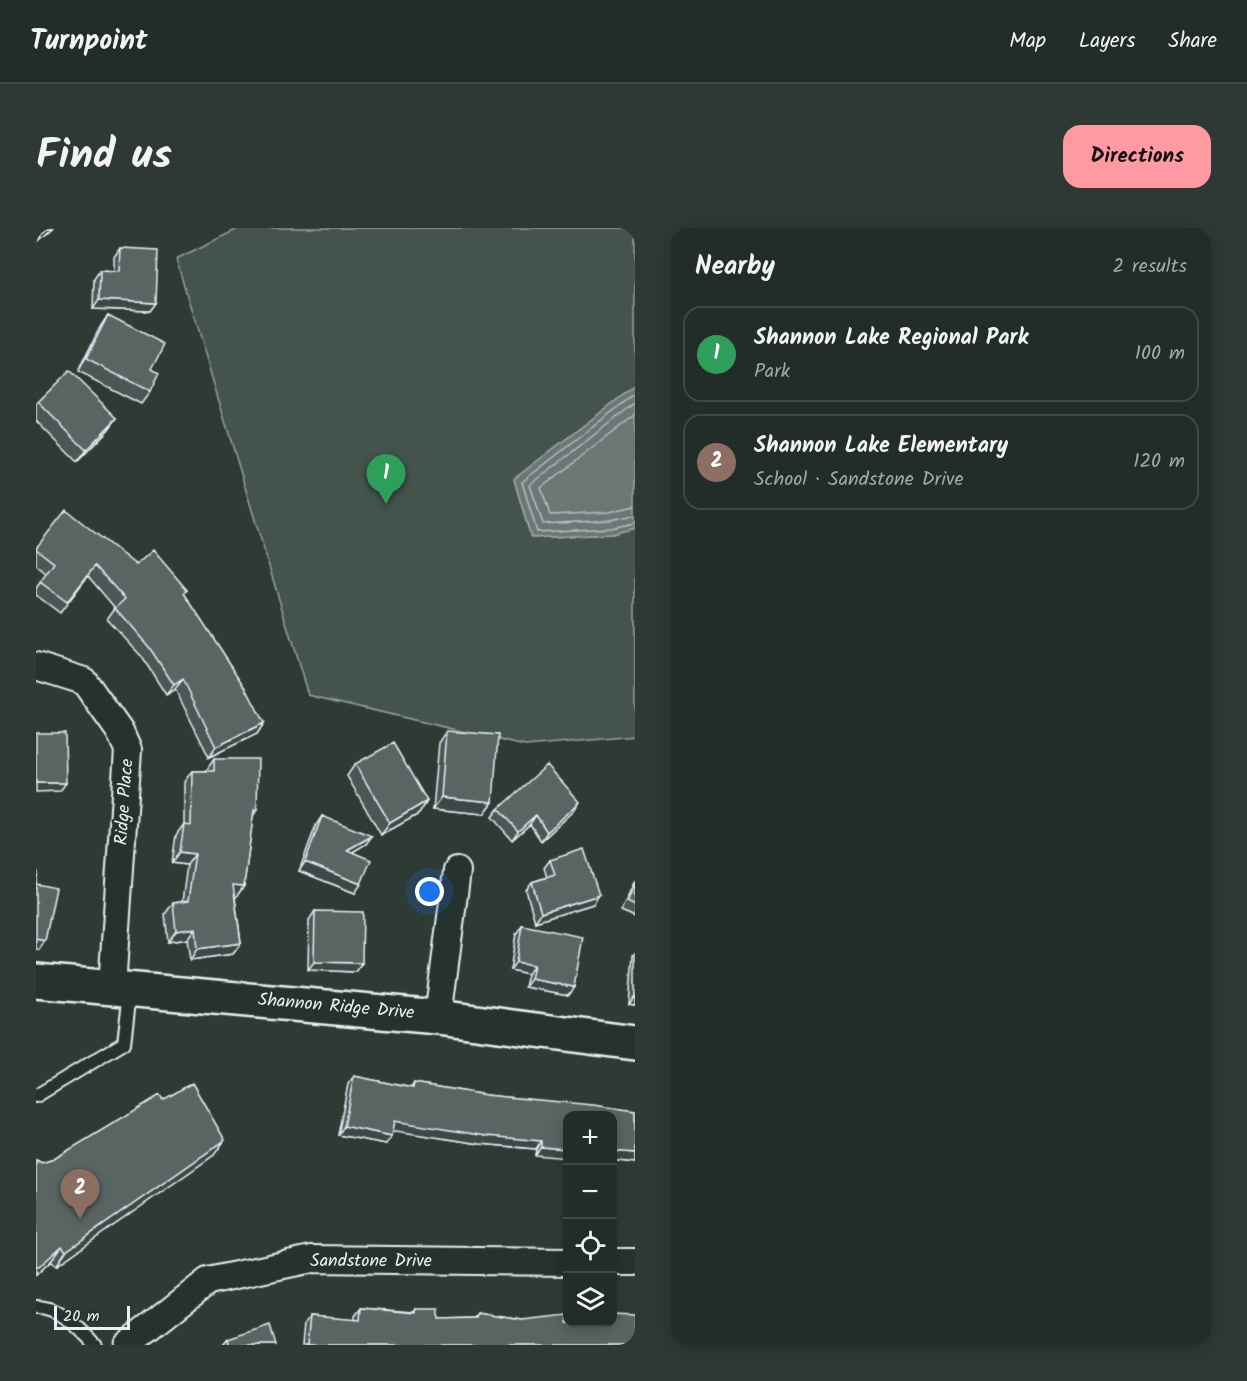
<!DOCTYPE html>
<meta charset="utf-8">
<style>
:root{--surface:#222c28;--page:#2e3834;--text:#f1f3f6;--muted:#a2a7a8;--line:#3f4845;--accent:#ff9aa2}
body{margin:0;font-family:Kalam,sans-serif;background:var(--page);color:var(--text)}
.controls{position:absolute;right:18px;bottom:18px;display:grid;overflow:hidden;border-radius:12px;box-shadow:0 3px 15px #0003}
.controls button{width:54px;height:54px;display:grid;place-items:center;padding:0;border:0;border-bottom:2px solid var(--line);background:var(--surface);color:var(--text);font:30px sans-serif}
.scale{position:absolute;left:18px;bottom:15px;width:76px;box-sizing:border-box;padding-left:6px;border:3px solid #e8f1f8;border-top:0;font-size:16px;line-height:21px;white-space:nowrap;color:#e8f1f8;-webkit-text-stroke:4px #26332d;paint-order:stroke}
.you{position:absolute;left:394px;top:664px;width:21px;height:21px;margin:-15px;border:4px solid #fff;border-radius:50%;background:#1a73e8;box-shadow:0 0 0 9px #1a73e833}
.badge{display:grid;place-items:center;width:39px;height:39px;border-radius:50%;background:var(--accent);color:#fff;font-size:20px;font-weight:700}
.pin{position:absolute;translate:-50% -50px;filter:drop-shadow(0 2px 3px #0008)}
.pin::after{content:'';position:absolute;top:32px;width:21px;height:18px;background:inherit;clip-path:polygon(0 0,100% 0,50% 100%)}
.list{margin:0;padding:0;list-style:none}
h2{display:flex;justify-content:space-between;align-items:center;height:78px;margin:0;padding:0 24px;font-size:26px}
h2 small{font-size:20px;font-weight:400;color:var(--muted)}
.list li{display:grid;grid-template-columns:39px 1fr auto;gap:18px;align-items:center;box-sizing:border-box;height:96px;margin:0 12px 12px;padding:0 12px;border:2px solid var(--line);border-radius:18px}
.list b{display:block;font-size:22px;white-space:nowrap}
.list p{margin:0;font-size:20px;white-space:nowrap;color:var(--muted)}
.list em{font-size:20px;font-style:normal;color:var(--muted)}
.icon{flex:none;width:33px;height:33px;fill:none;stroke:currentColor;stroke-width:2;stroke-linecap:round;stroke-linejoin:round}
.map{position:relative;flex:none;width:599px;height:1117px;overflow:hidden;border-radius:18px}
header{display:flex;align-items:center;gap:36px;box-sizing:border-box;height:84px;padding:0 30px;background:var(--surface);border-bottom:2px solid var(--line)}
header strong{font-size:28px}
nav{display:flex;gap:33px;margin-inline-start:auto;font-size:21px}
.intro{display:flex;align-items:center;justify-content:space-between;box-sizing:border-box;height:144px;padding:0 36px}
h1{margin:0;font-size:42px}
.button{padding:15px 27px;border-radius:18px;background:var(--accent);color:#111;font-size:21px;font-weight:700}
main{display:flex;gap:36px;padding:0 36px}
aside{flex:1;background:var(--surface);border-radius:18px;box-shadow:0 3px 15px #0003}
.map>svg:first-child{display:block}
</style>
<header>
<strong>Turnpoint</strong>
<nav><a>Map</a><a>Layers</a><a>Share</a></nav>
</header>
<div class="intro"><h1>Find us</h1><a class="button">Directions</a></div>
<main>
<div class="map">
<svg width="599" height="1117" viewBox="0 0 599 1117">
<rect width="100%" height="100%" fill="#2e3b35"/>
<filter id="ink" filterUnits="userSpaceOnUse"><feTurbulence type="fractalNoise" baseFrequency=".0167" numOctaves="2"/><feDisplacementMap in="SourceGraphic" scale="12" xChannelSelector="R" yChannelSelector="G"/><feConvolveMatrix kernelMatrix="1 2 1 2 8 2 1 2 1" color-interpolation-filters="sRGB"/></filter>
<g filter="url(#ink)">
<!-- green -->
<path fill="#45524e" stroke="#96a2a3" stroke-width="1.5" d="M204 0H599V158L478 251 495 310 576 306 599 300V508L489 518 272 467 140 31Z"/>
<!-- water -->
<path fill="#6b7775" stroke="#9da8a9" stroke-width="1.5" d="M599 158V300L576 306 495 310 478 251Z"/>
<g fill="none" stroke-linecap="round" stroke-linejoin="round">
<!-- shore -->
<path stroke="#b6c0c4" stroke-width="1.5" d="M599 166 486 254 501 304 575 300 599 295
M599 175 494 257 507 296 574 292 599 287
M599 187 505 260 514 287 573 284 599 278"/>
<!-- lane casing -->
<g stroke="#e8f1f8" stroke-width="16">
<path id="lane" d="M0 868 88 815 94 764
M0 1079C22 1078 45 1101 59 1117"/>
</g>
<!-- street casing -->
<g stroke="#e8f1f8" stroke-width="30">
<path id="street" d="M0 438 48 453 84 504 92 522 76 759
M402 789 421 643
M576 1034H599
M91 1117 172 1053 276 1031 532 1034"/>
</g>
<!-- secondary casing -->
<g stroke="#e8f1f8" stroke-width="38">
<path id="secondary" d="M0 753 402 789 599 815"/>
</g>
<!-- lane -->
<use href="#lane" stroke="#26332d" stroke-width="12"/>
<!-- street -->
<use href="#street" stroke="#26332d" stroke-width="26"/>
<!-- secondary -->
<use href="#secondary" stroke="#26332d" stroke-width="33"/>
</g>
<!-- wall -->
<path fill="#4d5755" stroke="#e8f1f8" stroke-width="1.5" d="M0 0H17L0 15Z
M84 20 120 75 114 83 57 81 58 51 64 42 78 43V29Z
M72 87 114 164 105 176 42 144 64 99Z
M2 174 81 190 72 202 41 234 0 193V177Z
M0 320 100 337 151 362 148 366 228 495 221 506 173 529 139 461 130 467 106 429 71 391 79 380 52 348 24 385 0 367V360L11 346 0 337Z
M411 503 457 574 448 586 397 581 403 515Z
M178 531 221 582 217 588 208 658 200 669H199L205 715 197 726 154 732 151 711 132 714 129 686 137 675 146 674 151 637 136 635 140 607 148 596V554L156 543H170Z
M319 536 391 573 383 586 345 607 311 548Z
M462 581 538 583 505 613 494 596 476 612 456 589Z
M286 588 330 616 316 624 319 665 263 643 280 597Z
M514 632 557 676 499 694 490 662 496 654 511 649 508 640Z
M599 652V689L585 683Z
M279 683 326 735 320 744 272 742 273 692Z
M486 697 538 759 532 767 489 759 492 746 474 742 480 706Z
M599 725V777L593 776 597 727Z
M318 848 375 860 378 855 450 867 599 883V935L576 932V888L499 927 500 921 444 916 357 902 350 916 302 907 312 856Z
M127 872 178 927 20 1038 15 1033 0 1047V932L6 935 18 931Z
M325 1080 378 1084 380 1081 403 1091 438 1090 441 1085 486 1092 599 1117H266L268 1096 274 1088 319 1092V1088Z
M192 1111 240 1117H187Z"/>
<!-- shaded-wall -->
<path fill="#3e4745" stroke="#e8f1f8" stroke-width="1.5" d="M12 0H17L0 15 6 5Z
M63 72 120 75 114 83 57 81Z
M81 190 72 202 41 234 50 222Z
M147 451 139 461 130 467 138 457Z
M228 495 221 506 173 529 180 519Z
M0 555H30L24 563 0 564Z
M406 569 457 574 448 586 397 581Z
M391 573 383 586 345 607 354 595Z
M544 574 538 583 505 613 511 604Z
M500 587 494 596 476 612 482 603Z
M336 608 330 616 305 631 311 622Z
M144 624 159 626 151 637 136 635Z
M269 634 325 656 319 665 263 643Z
M197 657 208 658 200 669 190 668Z
M563 667 557 676 499 694 505 685Z
M159 700 151 711 132 714 140 703Z
M0 711 9 713 3 722 0 721Z
M205 715 197 726 154 732 161 721Z
M278 734 326 735 320 744 272 742Z
M480 734 498 737 492 746 474 742Z
M495 751 538 759 532 767 489 759Z
M599 768V777L593 776Z
M359 893 505 913 500 921 444 916 353 902Z
M308 898 356 908 350 916 302 907Z
M189 912 178 927 20 1038 30 1023Z
M505 919 531 921V930L499 927Z
M576 923 599 925V935L576 932Z
M26 1018 15 1033 0 1047V1039Z"/>
<!-- building -->
<path fill="#596563" stroke="#e8f1f8" stroke-width="1.5" d="M1 0H12L6 5Z
M84 20 122 22 120 75 63 72 64 42 83 43Z
M72 87 129 116 116 141 123 145 114 164 50 131Z
M33 143 81 190 50 222 2 174Z
M30 282 100 337 117 322 151 362 148 365 210 460 228 495 180 519 147 451 138 457 113 419 79 380 89 371 59 338 31 374 4 354 18 335 0 321V320Z
M411 503 462 507 457 574 406 569Z
M0 505H29L30 555H0Z
M357 515 391 573 354 595 319 536Z
M178 531H222L221 582H218L208 658 197 657 205 715 161 721 159 700 140 703 137 675 152 673 159 626 144 624 148 596 155 597 156 543H178Z
M511 537 544 574 511 604 500 587 482 603 462 581Z
M286 588 336 608 311 622 335 632 325 656 269 634Z
M548 621 563 667 505 685 496 654 519 647 514 632Z
M0 644H2L0 656 20 660 9 713 0 711Z
M599 656V678L591 674Z
M279 683 327 684 326 735 278 734Z
M486 697 547 709 538 759 495 751 498 737 480 734Z
M318 848 377 860 378 855 450 867 557 877 599 883V925L576 923V888H531V921L505 919V913L450 908 359 893 356 908 308 898Z
M156 855 189 912 30 1023 26 1018 3 1039H0V932L6 935 18 931 124 867 127 872Z
M325 1080 380 1085V1081H403V1091L440 1090 441 1085 486 1092 531 1087V1095H576V1086L599 1087V1117H271L274 1088 324 1092Z
M234 1097 240 1117H191L193 1115 192 1111Z"/>
</g>
<g text-anchor="middle" dominant-baseline="central" stroke-width="4.5" stroke-linejoin="round" paint-order="stroke">
<!-- street labels -->
<g font-size="18" fill="#e8f1f8" stroke="#26332d">
<text transform="translate(89 574) rotate(-86)">Ridge Place</text>
<text transform="translate(300 779) rotate(5)">Shannon Ridge Drive</text>
<text x="335" y="1033">Sandstone Drive</text>
</g>
</g>
</svg>
<div class="controls">
<button>+</button>
<button>−</button>
<button><svg class="icon" aria-label="locate" viewBox="0 0 24 24"><circle cx="12" cy="12" r="6"/><path d="M12 2v4M12 18v4M2 12h4M18 12h4"/></svg></button>
<button><svg class="icon" aria-label="layers" viewBox="0 0 24 24"><path d="M12 4l9 5-9 5-9-5zM3 14l9 5 9-5"/></svg></button>
</div>
<div class="scale">20 m</div>
<div class="you"></div>
<div class="pin badge" style="left:350px;top:276px;background:#2e9e5b">1</div>
<div class="pin badge" style="left:44px;top:991px;background:#8d6e63">2</div>
</div>
<aside>
<h2>Nearby<small>2 results</small></h2>
<ul class="list">
<li><span class="badge" style="background:#2e9e5b">1</span><div><b>Shannon Lake Regional Park</b><p>Park</p></div><em>100 m</em></li>
<li><span class="badge" style="background:#8d6e63">2</span><div><b>Shannon Lake Elementary</b><p>School · Sandstone Drive</p></div><em>120 m</em></li>
</ul>
</aside>
</main>
